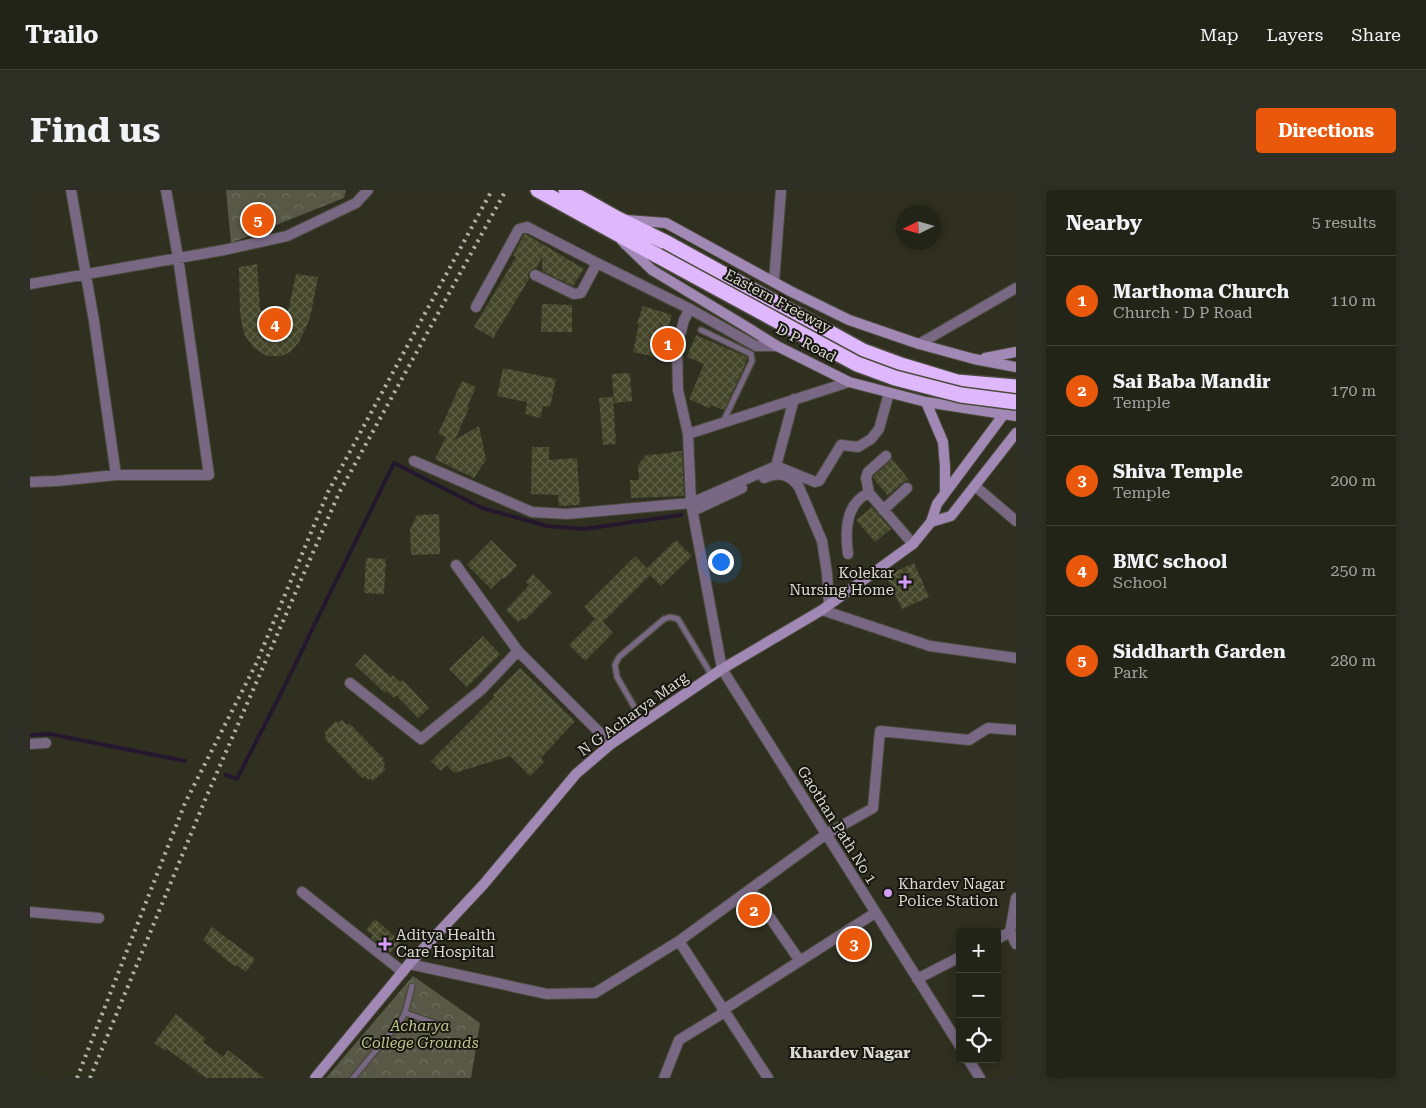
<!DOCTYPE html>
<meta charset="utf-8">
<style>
:root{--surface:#232418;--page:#2f3025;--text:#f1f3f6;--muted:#a3a4a2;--line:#404137;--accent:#ea580c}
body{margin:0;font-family:"Roboto Serif",serif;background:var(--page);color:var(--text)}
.controls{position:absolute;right:15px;bottom:15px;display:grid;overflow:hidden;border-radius:5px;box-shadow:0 2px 12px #0003}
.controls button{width:45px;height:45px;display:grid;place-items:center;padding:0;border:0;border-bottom:1px solid var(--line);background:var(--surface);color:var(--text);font:25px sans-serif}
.compass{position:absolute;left:866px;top:15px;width:45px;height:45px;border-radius:50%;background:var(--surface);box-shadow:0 2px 12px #0003;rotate:265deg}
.you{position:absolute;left:690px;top:371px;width:18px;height:18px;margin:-12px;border:4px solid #fff;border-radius:50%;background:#1a73e8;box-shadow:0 0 0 8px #1a73e833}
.badge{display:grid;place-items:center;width:32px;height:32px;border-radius:50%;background:var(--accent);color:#fff;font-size:16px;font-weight:700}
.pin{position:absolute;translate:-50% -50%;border:2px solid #fff;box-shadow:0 1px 5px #0006}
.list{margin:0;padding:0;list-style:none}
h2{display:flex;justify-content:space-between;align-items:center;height:65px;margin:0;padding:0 20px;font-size:21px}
h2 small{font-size:16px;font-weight:400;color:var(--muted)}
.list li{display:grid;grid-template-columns:32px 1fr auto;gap:15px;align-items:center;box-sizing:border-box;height:90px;padding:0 20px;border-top:1px solid var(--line)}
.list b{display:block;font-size:19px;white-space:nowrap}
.list p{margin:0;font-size:16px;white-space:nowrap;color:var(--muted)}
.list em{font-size:16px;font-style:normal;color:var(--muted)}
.icon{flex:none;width:28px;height:28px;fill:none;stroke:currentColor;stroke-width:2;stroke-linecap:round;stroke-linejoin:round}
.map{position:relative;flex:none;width:986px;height:888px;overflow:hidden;border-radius:5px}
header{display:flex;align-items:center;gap:30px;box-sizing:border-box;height:70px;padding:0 25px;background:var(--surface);border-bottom:1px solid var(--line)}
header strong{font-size:24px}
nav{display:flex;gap:28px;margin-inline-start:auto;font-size:18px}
.intro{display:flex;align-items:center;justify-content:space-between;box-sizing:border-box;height:120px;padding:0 30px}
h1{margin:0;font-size:35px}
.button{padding:12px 22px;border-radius:5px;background:var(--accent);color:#fff;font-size:18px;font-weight:700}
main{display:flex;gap:30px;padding:0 30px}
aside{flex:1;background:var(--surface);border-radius:5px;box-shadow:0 2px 12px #0003}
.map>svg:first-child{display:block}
</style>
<header>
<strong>Trailo</strong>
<nav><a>Map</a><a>Layers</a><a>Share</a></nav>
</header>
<div class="intro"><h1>Find us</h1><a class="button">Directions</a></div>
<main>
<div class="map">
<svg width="986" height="888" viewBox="0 0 986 888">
<defs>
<pattern id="park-crowns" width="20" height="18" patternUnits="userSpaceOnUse" patternTransform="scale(1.25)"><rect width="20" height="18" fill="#575845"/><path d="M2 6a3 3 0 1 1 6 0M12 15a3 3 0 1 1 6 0" fill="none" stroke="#6f6f5f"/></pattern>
<pattern id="building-cross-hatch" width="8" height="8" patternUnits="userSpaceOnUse" patternTransform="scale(1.25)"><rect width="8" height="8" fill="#44462a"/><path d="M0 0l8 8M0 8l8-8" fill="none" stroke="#5e6048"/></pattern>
</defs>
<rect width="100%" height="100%" fill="#2f3020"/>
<!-- park -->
<path fill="url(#park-crowns)" d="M196 0H316L314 8 201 53Z
M383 786 450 833 441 888H296Z"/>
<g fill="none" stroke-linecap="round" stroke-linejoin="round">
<!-- stream -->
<path stroke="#25182e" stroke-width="4" d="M0 545 20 544 155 571
M196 585 207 589 252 501 364 273 452 318 517 336 554 339 651 325"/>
</g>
<!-- building -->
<path fill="url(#building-cross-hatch)" d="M496 44 554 79 543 96 512 81V67L506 78 502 79 499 82 498 85 499 89 463 148 444 137 486 67 483 65 494 45Z
M227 74 230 120 243 127 258 121 266 84 288 87 280 128 269 152 260 162 252 166H237L224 158 214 144 210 124 209 77Z
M512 114 542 115V142H511Z
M613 116 642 125 634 152 637 153 634 165 627 164 626 167 603 162 609 134H607Z
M666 145 717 167V169L713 179 694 220 681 215 679 218 659 209 674 174 657 167Z
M473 178 526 189 520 217 513 216 510 228 495 224 497 212 467 206Z
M600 183 602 211 584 213 582 184Z
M432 191 446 197 437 217 439 218 425 250 449 236 456 270 444 288 405 269 416 247 408 244Z
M583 207 586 254 573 255 569 208Z
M502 257H519V270L547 268 550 315 529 316 528 305 501 304Z
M652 261 654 306 601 308 600 290H609L608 275 616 265 641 263V262Z
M862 269 879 290 872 293 858 306 843 288 844 286Z
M842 317 861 339 845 352 826 330Z
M409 324 410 364 381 365 380 340 387 325Z
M461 350 487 376 474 389 472 388 461 399 437 375Z
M646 350 662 366 631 396 620 385 573 432 583 443 555 471 539 455 565 429 554 417 605 366 617 378Z
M336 368 356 369 354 404 334 403Z
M884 373 899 407 872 419 856 386Z
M503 384 522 403 495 430 492 428 488 432 476 420 499 395 496 392Z
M453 446 470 464 437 497 419 479Z
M335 464 361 487 363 485 370 492 373 490 399 518 388 528 366 505 364 508 357 501 355 503 325 475Z
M490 478 545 531 511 568 514 572 500 586 480 566 424 583 417 575 411 581 401 571 464 507 463 505Z
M312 530 317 535 319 533 354 569 352 571 355 574 353 576 356 579 343 591 340 588 338 590 335 586 332 588 294 548 297 546 294 543 306 531 308 533Z
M345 729 371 752 360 763 341 748 343 745 336 740Z
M182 737 225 769 216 782 206 775 205 776 199 772 173 750Z
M146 824 176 849 173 852 193 867 198 860 234 888H176L137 859 136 861 124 853Z"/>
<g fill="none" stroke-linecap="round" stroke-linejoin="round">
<!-- lane casing -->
<g stroke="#4a4b3c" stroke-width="8">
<path id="lane" d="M671 140 721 164 722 171 693 232
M613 532 587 487 585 475 589 467 634 429 640 427 648 429 682 486
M375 823 410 835
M323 888 371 830 375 823 382 796"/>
</g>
<!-- street casing -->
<g stroke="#4a4b3c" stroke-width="12">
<path id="street" d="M41 0 64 131 86 285
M505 85 544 104 551 103 567 73
M744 92 751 0
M0 94 194 60 257 46 326 13 338 0
M446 117 489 39 497 37 567 73 660 119
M889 154 986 98
M819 192 658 244 661 313 692 479 930 856
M658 244 648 200 647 156 654 130 660 119 726 156H747
M856 266 838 282 836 288 839 303 883 354
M384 271 502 322 537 324 661 313 746 276 785 292 789 291 811 255 828 257 841 249 849 239 859 203
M746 276 764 209
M734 288C748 282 759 283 769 297L792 351 797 383 799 415
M0 292 27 291 86 285H179L148 67 136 0
M945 296 986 331
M853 320 877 298
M663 321 712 298
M818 364C815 342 815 313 839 303
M426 375 488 461 581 554
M792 420 900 456 986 468
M320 493 391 549 451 500 488 461
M0 554 16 553
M720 699 770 771
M272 702 373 782
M986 708 980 742 986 754
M0 722 69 728
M967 749 980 742
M649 751 738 888
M379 774 517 804 565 803 649 751 795 645 843 618 850 541 939 550 958 538 986 540
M887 789 930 767
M938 869 950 888
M634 888 649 850 690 825 693 820 845 723"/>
</g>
<!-- secondary casing -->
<g stroke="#4a4b3c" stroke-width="12">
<path id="secondary" d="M596 30 636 33 760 101 819 130 889 154 944 169 986 177
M592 51 622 80 720 139 747 156 819 192 896 212 986 226
M955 168 986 162
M896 212 913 252 915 277V303
M901 332 907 314 977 220
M285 888 379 774 453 695 546 584 581 554 692 479 792 420 883 354 901 332 921 326 986 243"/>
</g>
<!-- highway casing -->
<g stroke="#4a4b3c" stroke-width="18">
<path id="highway" d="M508 0 628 66
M536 0 588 29 637 53 833 161 871 175 927 192 986 197"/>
</g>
<!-- lane -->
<use href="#lane" stroke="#786884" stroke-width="5"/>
<!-- street -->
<use href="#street" stroke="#786884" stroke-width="10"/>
<!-- secondary -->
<use href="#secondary" stroke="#a288b5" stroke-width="10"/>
<!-- highway -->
<use href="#highway" stroke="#dfb7fc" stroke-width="15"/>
<!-- rail -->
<path stroke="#b0b1a6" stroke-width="4" stroke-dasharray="2.5 5" stroke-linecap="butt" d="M47 888 155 613 226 474 298 302 462 0
M60 888 175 610 309 303 476 0"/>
<!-- highway-bridge casing -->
<g stroke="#4a4b3c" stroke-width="18" stroke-linecap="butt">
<path id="highway-bridge" d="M628 66 827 174 865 188 931 205 986 212"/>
</g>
<!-- highway-bridge -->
<use href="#highway-bridge" stroke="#dfb7fc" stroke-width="15"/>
</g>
<!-- markers -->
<g fill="#d49cfb" stroke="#171710" stroke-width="2">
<path d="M872.5 384.5h5v5h5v5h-5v5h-5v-5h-5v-5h5z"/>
<circle cx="858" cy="703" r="5"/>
<path d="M352.5 746.5h5v5h5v5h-5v5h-5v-5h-5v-5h5z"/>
</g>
<g text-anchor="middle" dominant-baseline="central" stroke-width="4" stroke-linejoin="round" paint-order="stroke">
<!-- street labels -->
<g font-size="15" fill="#dadbd2" stroke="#171710">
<text transform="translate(748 111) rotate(28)">Eastern Freeway</text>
<text transform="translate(776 153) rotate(28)">D P Road</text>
<text transform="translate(603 524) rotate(-36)">N G Acharya Marg</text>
<text transform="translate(807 635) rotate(58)">Gaothan Path No 1</text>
</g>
<!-- poi labels -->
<g font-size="15" fill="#dadbd2" stroke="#171710" text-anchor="start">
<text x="864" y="383" text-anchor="end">Kolekar<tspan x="864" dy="17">Nursing Home</tspan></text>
<text x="868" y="694">Khardev Nagar<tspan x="868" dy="17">Police Station</tspan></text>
<text x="366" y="745">Aditya Health<tspan x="366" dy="17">Care Hospital</tspan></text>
</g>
<!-- park labels -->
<g font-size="15" font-style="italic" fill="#bfc38c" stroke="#171710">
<text x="390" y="836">Acharya<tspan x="390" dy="17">College Grounds</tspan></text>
</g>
<!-- neighbourhood labels -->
<g font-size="16" font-weight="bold" fill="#dadbd2" stroke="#171710">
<text x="820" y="862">Khardev Nagar</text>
</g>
</g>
</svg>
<div class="controls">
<button>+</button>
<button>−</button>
<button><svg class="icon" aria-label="locate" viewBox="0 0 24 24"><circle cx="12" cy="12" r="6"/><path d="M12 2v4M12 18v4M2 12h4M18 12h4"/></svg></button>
</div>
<svg class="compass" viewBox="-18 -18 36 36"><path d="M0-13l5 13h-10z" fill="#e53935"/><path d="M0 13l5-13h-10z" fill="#a3a4a2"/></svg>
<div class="you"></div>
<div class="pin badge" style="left:638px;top:154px">1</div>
<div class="pin badge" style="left:724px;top:720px">2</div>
<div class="pin badge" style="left:824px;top:754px">3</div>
<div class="pin badge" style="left:245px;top:134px">4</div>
<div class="pin badge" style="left:228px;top:30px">5</div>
</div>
<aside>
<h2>Nearby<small>5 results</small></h2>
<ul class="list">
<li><span class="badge">1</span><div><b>Marthoma Church</b><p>Church · D P Road</p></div><em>110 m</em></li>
<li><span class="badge">2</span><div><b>Sai Baba Mandir</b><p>Temple</p></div><em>170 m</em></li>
<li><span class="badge">3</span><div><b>Shiva Temple</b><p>Temple</p></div><em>200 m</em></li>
<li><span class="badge">4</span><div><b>BMC school</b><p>School</p></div><em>250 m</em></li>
<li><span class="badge">5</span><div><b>Siddharth Garden</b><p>Park</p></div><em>280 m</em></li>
</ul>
</aside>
</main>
